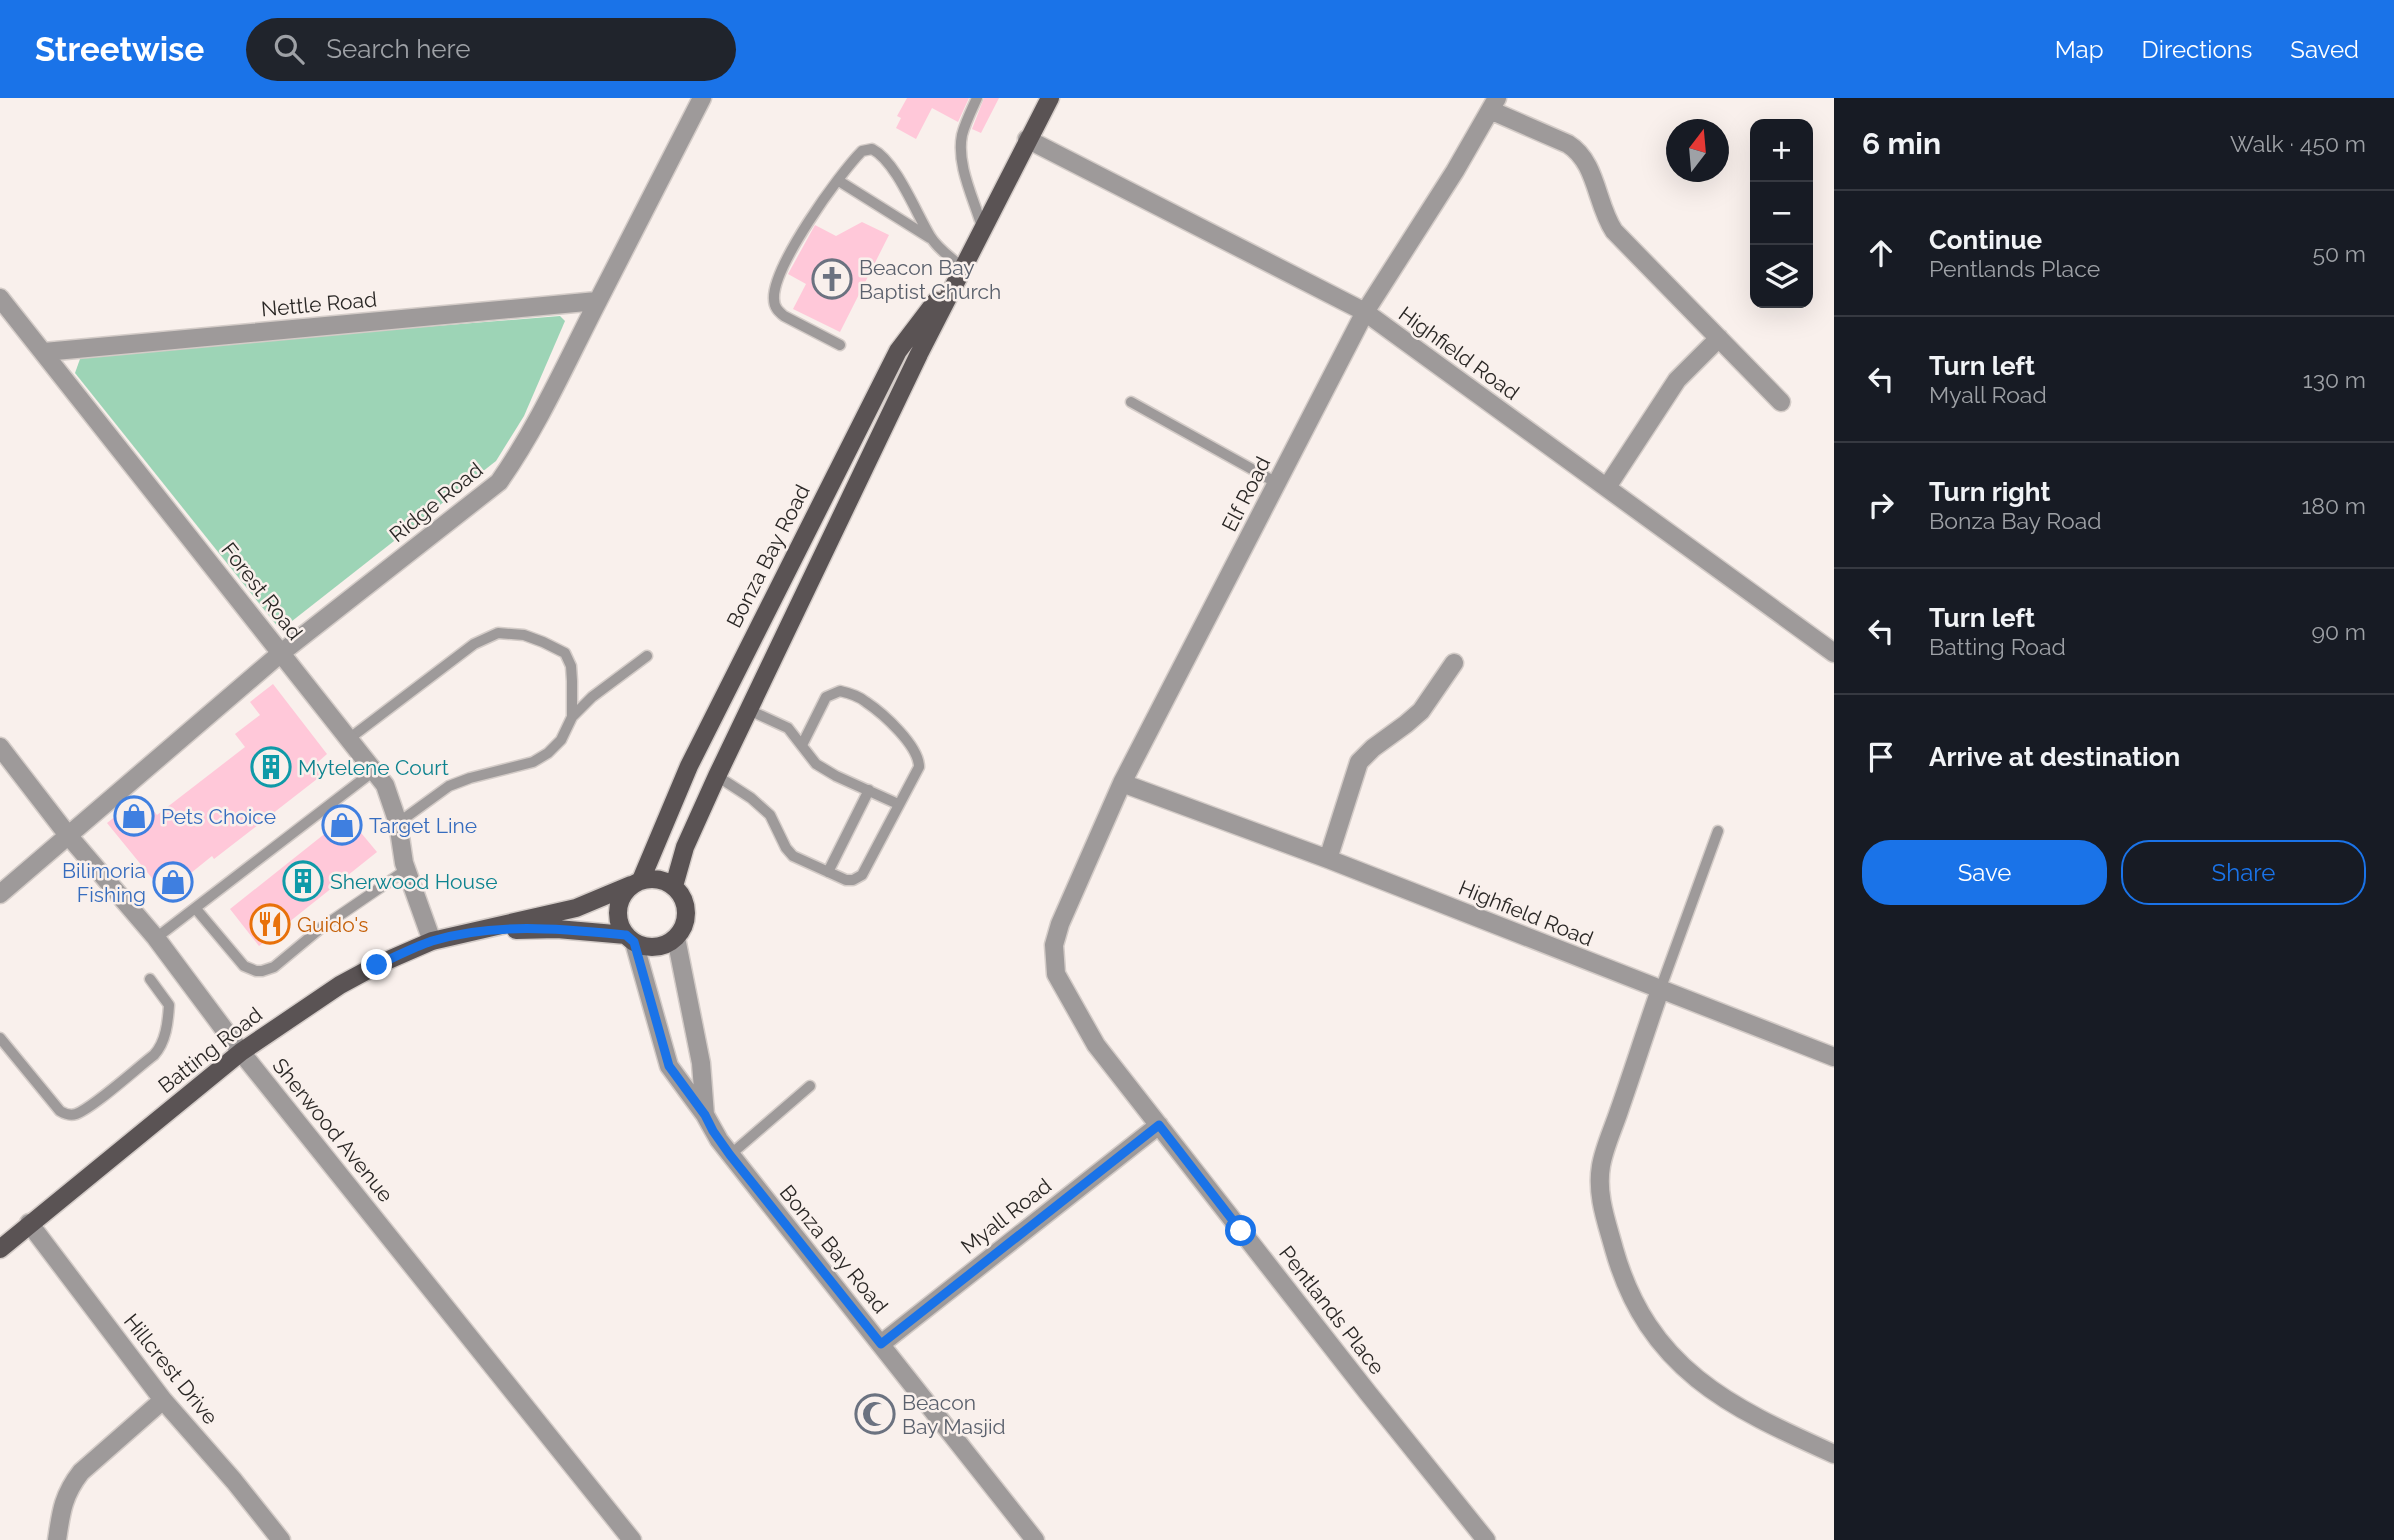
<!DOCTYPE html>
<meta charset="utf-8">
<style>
:root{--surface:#171b24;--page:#20242c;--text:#f1f3f6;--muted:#9ea1a6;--line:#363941;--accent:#1a73e8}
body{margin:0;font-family:Raleway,sans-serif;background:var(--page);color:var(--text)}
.controls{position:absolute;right:21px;top:21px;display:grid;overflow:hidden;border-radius:14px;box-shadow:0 7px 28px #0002}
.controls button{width:63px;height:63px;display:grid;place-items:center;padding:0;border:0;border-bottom:2px solid var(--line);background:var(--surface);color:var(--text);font:35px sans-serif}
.compass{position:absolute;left:1666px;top:21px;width:63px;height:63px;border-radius:50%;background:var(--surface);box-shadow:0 7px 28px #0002;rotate:16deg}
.stop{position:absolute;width:21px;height:21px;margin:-16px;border:5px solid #1a73e8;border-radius:50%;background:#fff}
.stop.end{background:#1a73e8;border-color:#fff;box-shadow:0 2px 7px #0008}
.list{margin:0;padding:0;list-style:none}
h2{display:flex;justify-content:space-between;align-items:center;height:91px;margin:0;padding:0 28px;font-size:30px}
h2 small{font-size:23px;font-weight:400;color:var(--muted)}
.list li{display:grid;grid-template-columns:46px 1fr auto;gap:21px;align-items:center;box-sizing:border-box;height:126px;padding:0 28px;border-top:2px solid var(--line)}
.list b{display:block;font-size:26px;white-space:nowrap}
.list p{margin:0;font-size:23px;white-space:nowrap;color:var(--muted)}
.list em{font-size:23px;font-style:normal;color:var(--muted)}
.actions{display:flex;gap:14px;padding:21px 28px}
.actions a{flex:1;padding:16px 0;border:2px solid var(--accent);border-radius:28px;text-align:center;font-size:24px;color:var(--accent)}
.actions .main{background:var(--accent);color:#fff}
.icon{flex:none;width:38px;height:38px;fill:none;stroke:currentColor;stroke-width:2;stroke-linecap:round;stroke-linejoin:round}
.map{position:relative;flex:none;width:1834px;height:1442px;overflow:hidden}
header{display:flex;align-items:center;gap:42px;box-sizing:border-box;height:98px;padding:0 35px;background:var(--accent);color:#fff}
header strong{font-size:33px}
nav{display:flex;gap:38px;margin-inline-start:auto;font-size:24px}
.search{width:490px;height:63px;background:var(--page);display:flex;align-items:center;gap:18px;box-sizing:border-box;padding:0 24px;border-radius:38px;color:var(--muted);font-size:26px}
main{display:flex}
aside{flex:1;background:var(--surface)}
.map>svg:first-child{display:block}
</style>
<header>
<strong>Streetwise</strong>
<div class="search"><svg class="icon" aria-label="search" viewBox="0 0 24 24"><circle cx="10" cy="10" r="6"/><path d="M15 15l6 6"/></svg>Search here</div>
<nav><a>Map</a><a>Directions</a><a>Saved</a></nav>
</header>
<main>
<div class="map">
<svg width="1834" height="1442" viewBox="0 0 1834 1442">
<rect width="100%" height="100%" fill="#f9f0ec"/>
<!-- green -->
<path fill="#9dd4b6" d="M560 218 565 223 524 318 496 363 287 527 278 529 75 275 80 261 97 255Z"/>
<!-- building -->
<path fill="#ffc8d9" d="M907 0H969L958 24 932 10 916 41 896 30 901 20 897 18Z
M984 0H999L981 35 972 31Z
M862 124 889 137 840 234 793 211 806 186 788 176 815 127 836 138Z
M273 586 327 656 318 664 326 674 214 761 212 758 165 796 107 725 141 698 157 717 245 649 235 636 260 617 250 604Z
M347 718 377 754 259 848 230 811Z"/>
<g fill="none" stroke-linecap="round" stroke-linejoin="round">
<!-- service casing -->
<g stroke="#d4ccc8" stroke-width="13">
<path id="service" d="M977 0C972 11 965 25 962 37 956 67 974 101 982 129
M839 83 930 140
M840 247 784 218C778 213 774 209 774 201 772 169 839 76 862 53L872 51C896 63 916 115 930 138 937 150 951 160 962 169
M1131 304 1277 385
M749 612 788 630 816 666 836 678 898 706
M350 640 474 546 498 535 524 537 543 544 565 555 571 568 572 583V619
M717 678 751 700 770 717 786 750 793 758 846 782H853L862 777 919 669C919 648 884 616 866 604 859 598 849 595 840 593L826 599 802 647
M398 725 449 688 470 680 533 664 548 655 561 642 572 619 592 599 647 558
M828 774 869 692
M196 811 244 868 256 873H262L274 869 321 830 406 772
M156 840 375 672
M1660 892 1718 733
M0 940 60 1013C65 1016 70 1018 76 1016 93 1010 137 970 154 957 166 944 168 924 169 907L150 881
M730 1057 810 988"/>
</g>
<!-- minor casing -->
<g stroke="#d4ccc8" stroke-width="21">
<path id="minor" d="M1490 12 1568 46C1597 64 1596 106 1614 133L1781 304
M1027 41 1365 214 1834 555
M0 200 385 687 398 725 404 765 432 843
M44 254 597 203
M1607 389 1677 282 1719 240
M0 649 67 736 156 840 241 954 632 1442
M1122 685 1328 761 1834 959
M1328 761 1359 664 1373 650 1406 626 1421 613 1454 565
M0 796 281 555 499 384C539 327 567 263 599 201 633 134 667 67 702 0
M1660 892C1646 932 1633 973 1619 1013 1613 1031 1604 1050 1601 1068 1596 1097 1607 1125 1614 1151 1648 1271 1729 1309 1834 1356
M29 1125 163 1302 234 1383 281 1442
M881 1246 1159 1027
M57 1442C61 1414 63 1397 81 1374L163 1302
M1486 1442 1368 1295 1096 947 1056 876 1054 847 1060 826 1122 685 1365 214 1455 73 1497 0"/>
</g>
<!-- tertiary casing -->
<g stroke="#d4ccc8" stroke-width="21">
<path id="tertiary" d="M676 840 701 965 705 1017
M634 844 669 968 705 1017 719 1042 1035 1442"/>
</g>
<!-- primary casing -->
<g stroke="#d4ccc8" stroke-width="21">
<path id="primary" d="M618 815a34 34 0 1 1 68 0a34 34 0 1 1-68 0Z
M641 782 689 668 898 253 936 203
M674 788 685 749 717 678 919 256 1050 0
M516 832 557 831 626 837
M0 1151 241 954 340 887 377 867 432 843 576 810 631 787"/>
</g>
<!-- service -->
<use href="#service" stroke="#9e9a9a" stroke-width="10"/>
<!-- minor -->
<use href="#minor" stroke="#9e9a9a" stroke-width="18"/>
<!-- tertiary -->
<use href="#tertiary" stroke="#9e9a9a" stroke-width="18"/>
<!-- primary -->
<use href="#primary" stroke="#5a5354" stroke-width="18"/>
</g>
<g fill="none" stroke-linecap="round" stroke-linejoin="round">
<!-- route -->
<path stroke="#1a73e8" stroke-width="9" d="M377 867C395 859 414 849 432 843 494 824 563 831 626 837L634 844 669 968 705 1017 713 1033 730 1057 881 1246 1159 1027 1241 1133"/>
</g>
<!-- icons -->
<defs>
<g id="church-ring" transform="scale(2.0125)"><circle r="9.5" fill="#f9f0ec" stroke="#6b7280" stroke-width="1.5"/><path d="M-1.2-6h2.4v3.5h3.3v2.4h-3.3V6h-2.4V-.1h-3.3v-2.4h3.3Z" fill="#6b7280"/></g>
<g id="building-ring" transform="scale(2.0125)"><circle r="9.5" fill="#f9f0ec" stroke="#0f9aa8" stroke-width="1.5"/><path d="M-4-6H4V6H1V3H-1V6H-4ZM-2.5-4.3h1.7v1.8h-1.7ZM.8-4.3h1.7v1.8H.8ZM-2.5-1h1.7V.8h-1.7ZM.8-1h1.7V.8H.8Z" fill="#0f9aa8"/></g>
<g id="shop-ring" transform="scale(2.0125)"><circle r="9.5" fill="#f9f0ec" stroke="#3f7fe0" stroke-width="1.5"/><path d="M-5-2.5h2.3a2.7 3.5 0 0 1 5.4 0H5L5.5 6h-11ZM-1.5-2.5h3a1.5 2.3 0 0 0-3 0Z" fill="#3f7fe0"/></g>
<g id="restaurant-ring" transform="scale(2.0125)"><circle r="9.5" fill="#f9f0ec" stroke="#e8710a" stroke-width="1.5"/><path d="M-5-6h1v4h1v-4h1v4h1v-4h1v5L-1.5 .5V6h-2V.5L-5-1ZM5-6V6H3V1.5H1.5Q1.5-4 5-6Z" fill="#e8710a"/></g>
<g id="mosque-ring" transform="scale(2.0125)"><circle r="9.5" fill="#f9f0ec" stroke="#6b7280" stroke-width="1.5"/><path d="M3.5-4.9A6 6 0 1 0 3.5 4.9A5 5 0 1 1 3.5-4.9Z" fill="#6b7280"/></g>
</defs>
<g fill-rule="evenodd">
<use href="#church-ring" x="832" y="181"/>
<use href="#building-ring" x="271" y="669"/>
<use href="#shop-ring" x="134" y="718"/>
<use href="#shop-ring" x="342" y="727"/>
<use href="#building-ring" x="303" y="783"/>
<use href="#shop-ring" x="173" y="784"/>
<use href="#restaurant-ring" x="270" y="826"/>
<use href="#mosque-ring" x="875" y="1316"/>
</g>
<g text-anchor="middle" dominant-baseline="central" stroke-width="5" stroke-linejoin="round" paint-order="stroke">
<!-- worship labels -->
<g font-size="21" fill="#5b616d" stroke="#f9f0ec" text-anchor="start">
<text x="859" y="169">Beacon Bay<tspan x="859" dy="24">Baptist Church</tspan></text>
<text x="902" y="1304">Beacon<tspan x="902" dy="24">Bay Masjid</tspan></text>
</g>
<!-- street labels -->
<g font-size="21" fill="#2a2725" stroke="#f9f0ec">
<text transform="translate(319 206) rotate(-5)">Nettle Road</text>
<text transform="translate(1459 255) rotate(36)">Highfield Road</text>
<text transform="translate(1246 396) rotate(-63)">Elf Road</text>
<text transform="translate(436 404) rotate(-39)">Ridge Road</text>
<text transform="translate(768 458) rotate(-63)">Bonza Bay Road</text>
<text transform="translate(262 493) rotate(52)">Forest Road</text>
<text transform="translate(1526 815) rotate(22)">Highfield Road</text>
<text transform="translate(210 952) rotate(-38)">Batting Road</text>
<text transform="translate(333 1032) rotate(51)">Sherwood Avenue</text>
<text transform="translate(1006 1118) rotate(-38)">Myall Road</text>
<text transform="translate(834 1151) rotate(51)">Bonza Bay Road</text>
<text transform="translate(1332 1212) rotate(52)">Pentlands Place</text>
<text transform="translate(171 1271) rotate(51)">Hillcrest Drive</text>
</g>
<!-- culture labels -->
<g font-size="21" fill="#0d838f" stroke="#f9f0ec" text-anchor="start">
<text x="298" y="669">Mytelene Court</text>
<text x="330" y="783">Sherwood House</text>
</g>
<!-- shop labels -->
<g font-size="21" fill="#366cbe" stroke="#f9f0ec" text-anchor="start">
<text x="161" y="718">Pets Choice</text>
<text x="369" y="727">Target Line</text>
<text x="146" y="772" text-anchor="end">Bilimoria<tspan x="146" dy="24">Fishing</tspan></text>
</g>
<!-- food labels -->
<g font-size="21" fill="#c56008" stroke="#f9f0ec" text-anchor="start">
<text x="297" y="826">Guido's</text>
</g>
</g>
</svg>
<div class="controls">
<button>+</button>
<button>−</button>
<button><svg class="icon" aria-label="layers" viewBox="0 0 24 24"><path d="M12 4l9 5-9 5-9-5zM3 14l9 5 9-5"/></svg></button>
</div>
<svg class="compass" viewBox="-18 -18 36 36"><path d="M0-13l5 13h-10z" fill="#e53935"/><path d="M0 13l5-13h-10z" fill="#9ea1a6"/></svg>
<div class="stop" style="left:1241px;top:1133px"></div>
<div class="stop end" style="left:377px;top:867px"></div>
</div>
<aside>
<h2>6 min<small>Walk · 450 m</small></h2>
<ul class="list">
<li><svg class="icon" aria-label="ahead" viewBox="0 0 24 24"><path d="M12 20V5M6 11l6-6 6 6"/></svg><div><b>Continue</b><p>Pentlands Place</p></div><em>50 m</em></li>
<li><svg class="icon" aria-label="left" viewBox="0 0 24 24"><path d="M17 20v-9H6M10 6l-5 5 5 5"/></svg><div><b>Turn left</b><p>Myall Road</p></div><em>130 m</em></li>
<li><svg class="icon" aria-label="right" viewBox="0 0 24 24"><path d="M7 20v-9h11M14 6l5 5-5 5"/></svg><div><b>Turn right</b><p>Bonza Bay Road</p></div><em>180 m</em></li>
<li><svg class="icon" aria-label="left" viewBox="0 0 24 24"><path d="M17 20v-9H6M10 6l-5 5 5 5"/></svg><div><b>Turn left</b><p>Batting Road</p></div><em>90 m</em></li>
<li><svg class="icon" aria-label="arrive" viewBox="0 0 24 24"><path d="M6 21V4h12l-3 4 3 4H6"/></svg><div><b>Arrive at destination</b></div></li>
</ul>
<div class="actions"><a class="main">Save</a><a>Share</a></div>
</aside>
</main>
